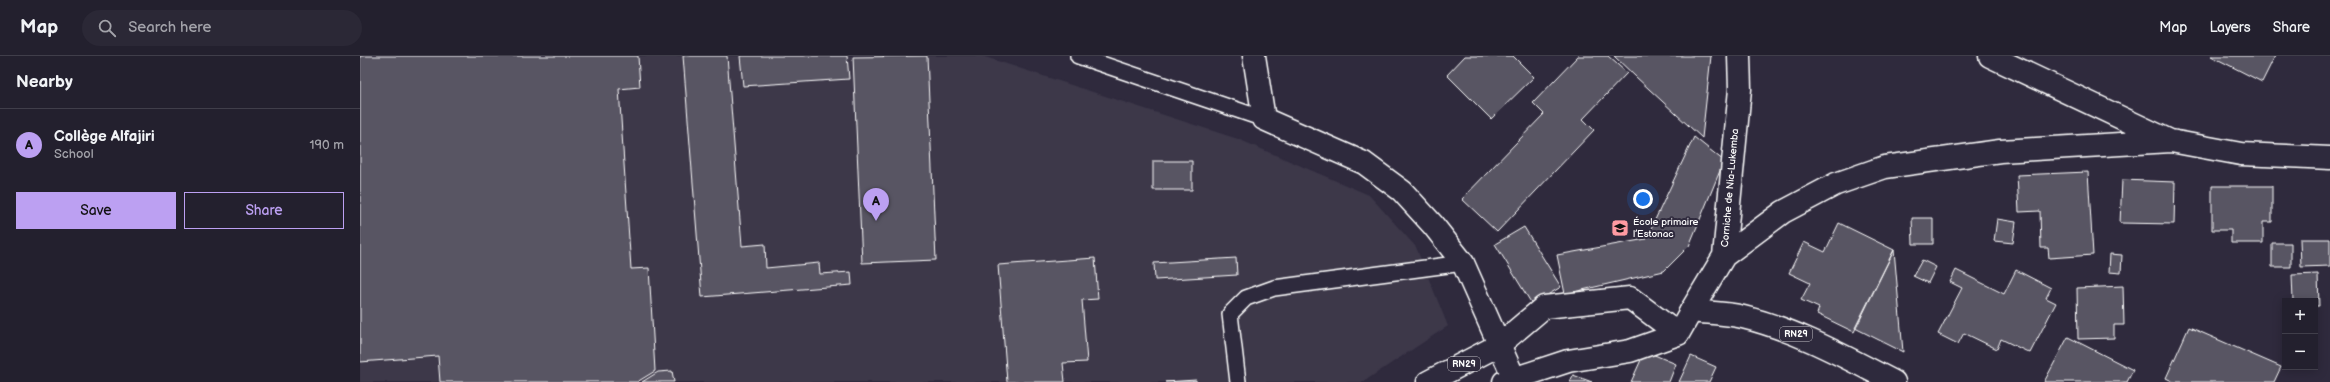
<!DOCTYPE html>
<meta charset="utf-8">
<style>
:root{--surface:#23202e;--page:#2b2836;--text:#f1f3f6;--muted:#a3a3aa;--line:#403e4a;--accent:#bca0f2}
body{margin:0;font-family:"Balsamiq Sans",sans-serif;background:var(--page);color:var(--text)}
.controls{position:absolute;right:12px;bottom:12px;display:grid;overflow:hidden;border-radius:0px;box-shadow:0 2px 10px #0003}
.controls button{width:36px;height:36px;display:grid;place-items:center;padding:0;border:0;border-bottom:1px solid var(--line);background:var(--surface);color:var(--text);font:20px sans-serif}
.you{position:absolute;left:1283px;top:143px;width:14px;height:14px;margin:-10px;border:3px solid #fff;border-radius:50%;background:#1a73e8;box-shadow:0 0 0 6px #1a73e833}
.badge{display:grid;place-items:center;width:26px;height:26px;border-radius:50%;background:var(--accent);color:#111;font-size:13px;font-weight:700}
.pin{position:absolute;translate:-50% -33px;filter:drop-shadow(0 1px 2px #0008)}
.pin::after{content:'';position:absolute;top:21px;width:14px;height:12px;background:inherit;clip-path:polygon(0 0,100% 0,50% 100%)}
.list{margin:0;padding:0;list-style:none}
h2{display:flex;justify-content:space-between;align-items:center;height:52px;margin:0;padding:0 16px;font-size:17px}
h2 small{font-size:13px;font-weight:400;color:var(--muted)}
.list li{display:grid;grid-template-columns:26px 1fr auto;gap:12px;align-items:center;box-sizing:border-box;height:72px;padding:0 16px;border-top:1px solid var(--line)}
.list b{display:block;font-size:15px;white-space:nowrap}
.list p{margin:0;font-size:13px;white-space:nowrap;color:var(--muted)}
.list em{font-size:13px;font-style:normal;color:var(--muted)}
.actions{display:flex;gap:8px;padding:12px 16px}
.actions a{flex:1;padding:9px 0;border:1px solid var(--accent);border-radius:0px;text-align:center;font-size:14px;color:var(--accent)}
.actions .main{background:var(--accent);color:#111}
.icon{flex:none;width:22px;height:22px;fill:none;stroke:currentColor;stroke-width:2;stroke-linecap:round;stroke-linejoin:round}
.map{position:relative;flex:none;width:1970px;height:326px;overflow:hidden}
header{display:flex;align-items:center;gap:24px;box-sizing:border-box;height:56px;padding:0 20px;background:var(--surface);border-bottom:1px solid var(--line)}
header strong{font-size:19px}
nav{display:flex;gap:22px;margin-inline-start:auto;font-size:14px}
.search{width:280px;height:36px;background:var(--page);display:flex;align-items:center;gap:10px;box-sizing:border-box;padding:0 14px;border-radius:22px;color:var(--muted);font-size:15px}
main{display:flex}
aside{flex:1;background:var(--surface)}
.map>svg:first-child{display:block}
</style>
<header>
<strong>Map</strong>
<div class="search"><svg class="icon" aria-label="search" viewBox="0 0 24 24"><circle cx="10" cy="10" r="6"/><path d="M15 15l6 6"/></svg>Search here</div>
<nav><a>Map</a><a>Layers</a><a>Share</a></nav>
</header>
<main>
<aside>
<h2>Nearby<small></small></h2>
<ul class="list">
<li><span class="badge">A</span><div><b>Collège Alfajiri</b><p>School</p></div><em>190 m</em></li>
</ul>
<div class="actions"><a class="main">Save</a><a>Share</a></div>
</aside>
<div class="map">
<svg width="1970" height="326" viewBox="0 0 1970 326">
<rect width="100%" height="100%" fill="#2f2a3d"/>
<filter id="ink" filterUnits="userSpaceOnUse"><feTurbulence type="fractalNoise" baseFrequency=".025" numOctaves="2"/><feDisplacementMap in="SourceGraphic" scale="8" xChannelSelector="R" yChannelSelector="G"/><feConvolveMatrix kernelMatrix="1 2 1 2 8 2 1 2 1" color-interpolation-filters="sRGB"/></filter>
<g filter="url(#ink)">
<!-- built -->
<path fill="#3c3749" d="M0 0H622L878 83 1009 139 1056 191 1088 270 1003 326H0Z"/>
<!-- building -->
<path fill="#595564" stroke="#fff" d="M0 0H278L280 31 259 33 271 213 289 212 295 315 277 326H80L78 300 0 306Z
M323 0H367L382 190 405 188 406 212 459 207 460 218 491 216 492 229 342 241Z
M380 0H487L489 23 383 30Z
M567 0 576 204 502 207 493 1Z
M1105 0H1153L1174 21 1131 63 1087 19Z
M1218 0H1248L1267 17 1223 63 1234 74 1137 176 1102 143 1184 58 1173 47Z
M1254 0H1351L1342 82 1276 21Z
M1851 0H1915L1902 26Z
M1334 81 1364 105 1329 190 1304 215 1205 238 1197 199 1286 183Z
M793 105H832V134H793Z
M1728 116 1733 199 1689 202 1688 192H1681L1680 155 1659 156 1657 119Z
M1762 124 1815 126 1814 168 1760 167Z
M1852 130H1912V166H1903V187H1871V174H1852Z
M1552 162H1573V188H1553Z
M1637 163 1656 166 1653 187 1634 185Z
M1479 167 1534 194 1494 276 1457 258 1459 252 1441 244 1450 227 1429 217 1444 186 1465 196Z
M1164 171 1201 231 1172 248 1135 188Z
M1940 183H1970V210L1941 211Z
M1912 187H1931V211H1912Z
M1534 194 1543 296 1495 272Z
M1750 198 1762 199 1761 217 1749 216Z
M735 202 738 243 722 244 727 306 703 307 705 326H647L638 209Z
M876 202 877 219 795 224 794 207Z
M1562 204 1576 211 1568 227 1553 220Z
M1596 214 1644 238 1656 214 1691 232 1686 242 1696 247 1670 297 1641 283 1637 293 1604 277 1598 288 1578 278 1602 232 1590 226Z
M1958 218 1959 250H1955V245H1933L1932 219Z
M1763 230 1764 269H1754V282L1718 283 1717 232Z
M1829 271 1921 311 1914 326H1814L1806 322Z
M1708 281 1773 314 1767 326H1684Z
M1285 295 1316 308 1309 326H1271Z
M1331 300 1356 311 1349 326H1319Z
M312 315 314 326H282L298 316Z
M1213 319 1232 326H1210Z
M836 324V326H805Z"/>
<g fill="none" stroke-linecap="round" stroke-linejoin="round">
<!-- service casing -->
<g stroke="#fff" stroke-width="18">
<path id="service" d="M718 0 904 63
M878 326 870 258 886 242 914 232 1103 207"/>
</g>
<!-- minor casing -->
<g stroke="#fff" stroke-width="25">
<path id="minor" d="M894 0 904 63 1004 107 1042 135 1073 169 1103 207 1154 322
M1630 0 1808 84
M1364 200 1423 156 1476 128 1525 111 1640 95 1811 85 1881 98 1970 102
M1331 255 1364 200 1380 33 1379 0"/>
</g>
<!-- primary casing -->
<g stroke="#fff" stroke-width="25">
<path id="primary" d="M1068 326 1139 289 1184 251 1270 242 1318 278
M1144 326 1208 305 1270 295 1318 278 1331 255C1348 257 1366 257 1383 261 1437 274 1485 301 1534 326"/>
</g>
<!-- service -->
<use href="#service" stroke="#2f2a3d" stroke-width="15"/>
<!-- minor -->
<use href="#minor" stroke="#2f2a3d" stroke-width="22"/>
<!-- primary -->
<use href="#primary" stroke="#2f2a3d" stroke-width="22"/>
</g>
</g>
<!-- icons -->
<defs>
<g id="school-square" transform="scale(0.9)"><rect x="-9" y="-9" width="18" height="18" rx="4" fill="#ff9aa2" stroke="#2f2a3d"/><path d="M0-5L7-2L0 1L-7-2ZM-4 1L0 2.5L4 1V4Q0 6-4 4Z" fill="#111"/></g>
</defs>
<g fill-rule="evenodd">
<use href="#school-square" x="1260" y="172"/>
</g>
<g text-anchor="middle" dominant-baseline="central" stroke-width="4" stroke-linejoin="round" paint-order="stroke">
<!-- shield labels -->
<g fill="#2f2a3d" stroke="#c1bfc5" stroke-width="1">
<rect x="1420" y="271" width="32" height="14" rx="3"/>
<rect x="1088" y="301" width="32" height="14" rx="3"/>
</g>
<g font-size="9" font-weight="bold" fill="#fff">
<text x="1436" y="278">RN29</text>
<text x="1104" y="308">RN29</text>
</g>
<!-- street labels -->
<g font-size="10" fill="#fff" stroke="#2f2a3d">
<text transform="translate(1370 132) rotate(-85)">Corniche de Nia-Lukemba</text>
</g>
<!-- poi labels -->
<g font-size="10" fill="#fff" stroke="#2f2a3d" text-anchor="start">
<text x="1273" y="166">École primaire<tspan x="1273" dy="12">l’Estonac</tspan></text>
</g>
</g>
</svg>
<div class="controls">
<button>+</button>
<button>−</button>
</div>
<div class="you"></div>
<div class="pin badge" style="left:516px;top:165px">A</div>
</div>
</main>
